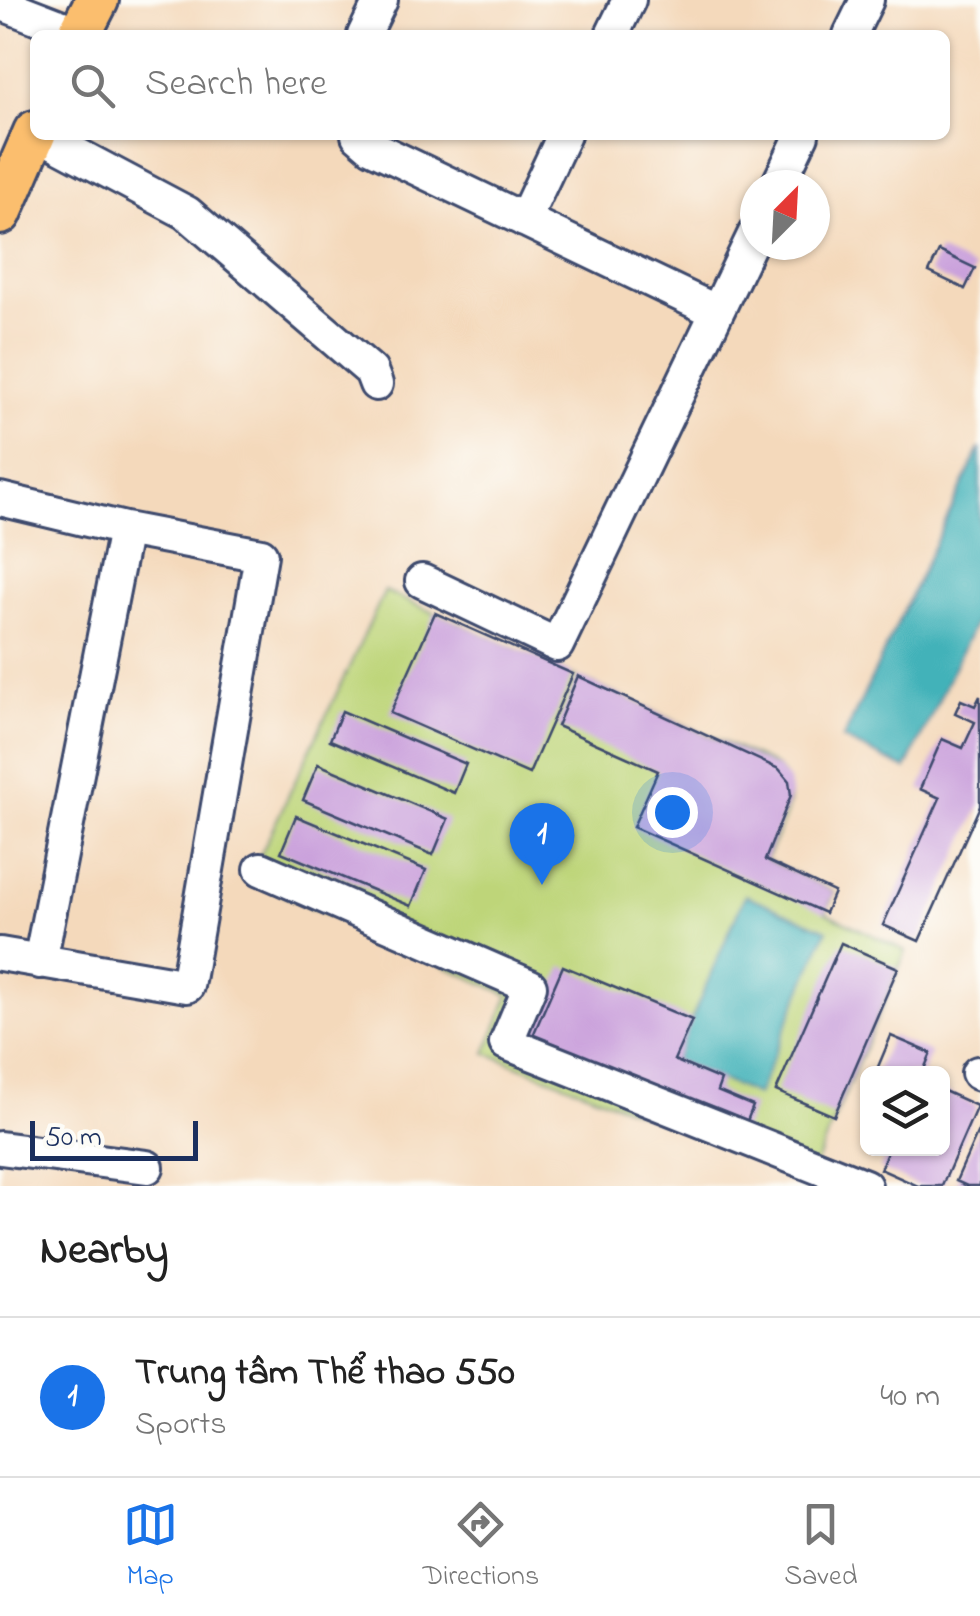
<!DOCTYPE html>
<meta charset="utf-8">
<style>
:root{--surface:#fff;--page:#f6f6f6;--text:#222;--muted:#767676;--line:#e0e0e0;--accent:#1a73e8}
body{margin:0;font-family:"Indie Flower",sans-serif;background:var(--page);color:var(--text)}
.controls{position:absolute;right:30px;bottom:30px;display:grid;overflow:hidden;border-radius:15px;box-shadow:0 2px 8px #0004}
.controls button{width:90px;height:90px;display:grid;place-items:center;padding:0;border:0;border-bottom:2px solid var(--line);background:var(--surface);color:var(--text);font:50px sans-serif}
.compass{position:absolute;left:740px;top:170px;width:90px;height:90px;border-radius:50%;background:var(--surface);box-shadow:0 2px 8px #0004;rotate:24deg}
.scale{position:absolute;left:30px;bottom:25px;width:168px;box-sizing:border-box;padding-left:10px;border:5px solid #1b2f5e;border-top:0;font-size:28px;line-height:35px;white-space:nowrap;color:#1b2f5e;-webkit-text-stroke:8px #fdfcf7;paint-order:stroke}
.you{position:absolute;left:672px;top:812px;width:35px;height:35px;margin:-25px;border:8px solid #fff;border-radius:50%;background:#1a73e8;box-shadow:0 0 0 15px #1a73e833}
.badge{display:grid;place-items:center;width:65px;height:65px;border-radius:50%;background:var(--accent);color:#fff;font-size:32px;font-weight:700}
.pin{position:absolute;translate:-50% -82px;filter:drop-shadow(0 2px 5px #0008)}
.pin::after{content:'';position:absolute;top:52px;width:35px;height:30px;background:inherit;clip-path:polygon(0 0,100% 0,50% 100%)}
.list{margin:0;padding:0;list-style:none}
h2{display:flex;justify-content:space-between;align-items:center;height:130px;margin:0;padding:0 40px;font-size:42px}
h2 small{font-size:32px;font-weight:400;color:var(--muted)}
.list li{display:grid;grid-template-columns:65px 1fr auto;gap:30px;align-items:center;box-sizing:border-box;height:160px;padding:0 40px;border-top:2px solid var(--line)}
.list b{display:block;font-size:38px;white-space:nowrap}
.list p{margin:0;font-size:32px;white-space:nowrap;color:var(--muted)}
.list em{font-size:32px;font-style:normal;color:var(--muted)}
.icon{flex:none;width:55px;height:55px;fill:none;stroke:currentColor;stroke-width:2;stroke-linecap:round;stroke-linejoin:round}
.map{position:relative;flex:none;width:980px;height:1186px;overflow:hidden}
.search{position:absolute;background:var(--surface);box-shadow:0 2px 8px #0004;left:30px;right:30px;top:30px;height:110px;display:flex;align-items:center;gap:25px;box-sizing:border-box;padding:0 35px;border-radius:15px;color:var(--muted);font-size:38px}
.sheet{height:290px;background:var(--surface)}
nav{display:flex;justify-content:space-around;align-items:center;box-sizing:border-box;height:140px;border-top:2px solid var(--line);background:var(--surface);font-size:28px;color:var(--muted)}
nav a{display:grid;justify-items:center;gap:5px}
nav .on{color:var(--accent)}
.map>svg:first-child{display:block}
</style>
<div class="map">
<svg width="980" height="1186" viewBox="0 0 980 1186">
<rect width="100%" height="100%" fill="#fdfcf7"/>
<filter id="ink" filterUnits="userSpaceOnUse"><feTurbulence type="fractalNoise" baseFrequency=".01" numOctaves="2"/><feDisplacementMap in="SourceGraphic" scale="20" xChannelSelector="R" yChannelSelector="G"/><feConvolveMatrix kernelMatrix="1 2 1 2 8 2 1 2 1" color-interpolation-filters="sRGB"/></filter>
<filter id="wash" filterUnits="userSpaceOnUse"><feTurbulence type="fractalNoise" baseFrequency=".0048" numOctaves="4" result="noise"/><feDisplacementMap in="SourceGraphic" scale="40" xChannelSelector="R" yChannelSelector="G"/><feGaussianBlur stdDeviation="2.25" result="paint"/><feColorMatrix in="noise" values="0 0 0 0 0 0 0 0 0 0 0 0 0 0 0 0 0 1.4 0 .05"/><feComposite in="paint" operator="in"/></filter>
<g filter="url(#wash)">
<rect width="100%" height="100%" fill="#f4d9bb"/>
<!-- green -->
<path fill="#bed579" stroke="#6c826c" stroke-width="2.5" d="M385 591 770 763C809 787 779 828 766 860L834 892 826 913 906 951 809 1179 486 1053 509 995 249 879Z"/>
<!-- water -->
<path fill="#42b2b9" stroke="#2e708c" stroke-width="2.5" d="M980 448V612L906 769 843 739Z
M745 895 827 930 757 1095 674 1060Z"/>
<g id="blocks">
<!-- building -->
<path fill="#caa1dc" d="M939 251 975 268 965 289 929 272Z
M435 613 573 674 529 774 390 713Z
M578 676 779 769 789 781 791 795 765 860 834 892 825 913 633 827 658 771 557 726Z
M980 696V806L919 941 883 925 940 798 920 789 942 739 963 748 975 722 955 713 961 700 975 706Z
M342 711 466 764 454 793 330 740Z
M318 764 448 819 433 855 303 800Z
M296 816 426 870 411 906 281 852Z
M841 943 898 968 834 1116 776 1091Z
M563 966 692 1020 674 1060 721 1080 717 1091 753 1106 743 1131 531 1040Z
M891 1036 931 1053 922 1074H875Z
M942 1090 977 1106 942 1186H918L880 1169 889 1148H942Z
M980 1127V1186H967L956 1181Z"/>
</g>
</g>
<g filter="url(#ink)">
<use href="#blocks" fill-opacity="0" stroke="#3c486c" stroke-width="2.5"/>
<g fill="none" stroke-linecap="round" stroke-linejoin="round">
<!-- minor casing -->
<g stroke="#3c486c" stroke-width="38">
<path id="minor" d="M0 3 80 34
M364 35 381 0
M612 35 629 0
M850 35 867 0
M40 135 187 213 371 371 376 384
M358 135 372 147 717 312
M778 185 802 135
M524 220 564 135
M0 499 125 529 261 555 187 986 0 954
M422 581 557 645 755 233
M261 869 530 986 506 1043 865 1186
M40 962 125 529
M978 1073 980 1074
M0 1148 147 1167"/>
</g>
<!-- major casing -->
<g stroke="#3c486c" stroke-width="48">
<path id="major" d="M79 35 97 0
M0 213 35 132"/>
</g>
<!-- minor -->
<use href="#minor" stroke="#fff" stroke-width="32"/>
<!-- major -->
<use href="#major" stroke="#fbbe6e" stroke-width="42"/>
</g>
</g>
</svg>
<div class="controls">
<button><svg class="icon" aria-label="layers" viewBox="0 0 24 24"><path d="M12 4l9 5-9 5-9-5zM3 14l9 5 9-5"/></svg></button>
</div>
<svg class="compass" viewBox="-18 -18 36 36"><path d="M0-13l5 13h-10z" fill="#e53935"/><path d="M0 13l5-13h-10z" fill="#767676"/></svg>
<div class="scale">50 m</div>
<div class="you"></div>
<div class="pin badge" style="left:542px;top:885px">1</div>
<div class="search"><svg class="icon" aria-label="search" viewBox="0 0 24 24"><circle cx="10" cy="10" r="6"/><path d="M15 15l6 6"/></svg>Search here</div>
</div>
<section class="sheet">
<h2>Nearby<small></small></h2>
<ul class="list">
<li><span class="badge">1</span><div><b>Trung tâm Thể thao 550</b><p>Sports</p></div><em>40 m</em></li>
</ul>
</section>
<nav>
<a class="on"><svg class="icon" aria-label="map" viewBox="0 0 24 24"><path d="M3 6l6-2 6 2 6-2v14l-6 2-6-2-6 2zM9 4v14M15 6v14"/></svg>Map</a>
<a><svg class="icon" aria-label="directions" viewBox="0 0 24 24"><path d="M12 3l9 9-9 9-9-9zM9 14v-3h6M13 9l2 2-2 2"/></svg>Directions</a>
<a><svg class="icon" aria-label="saved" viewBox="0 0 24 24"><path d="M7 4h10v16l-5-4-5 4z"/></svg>Saved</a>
</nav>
